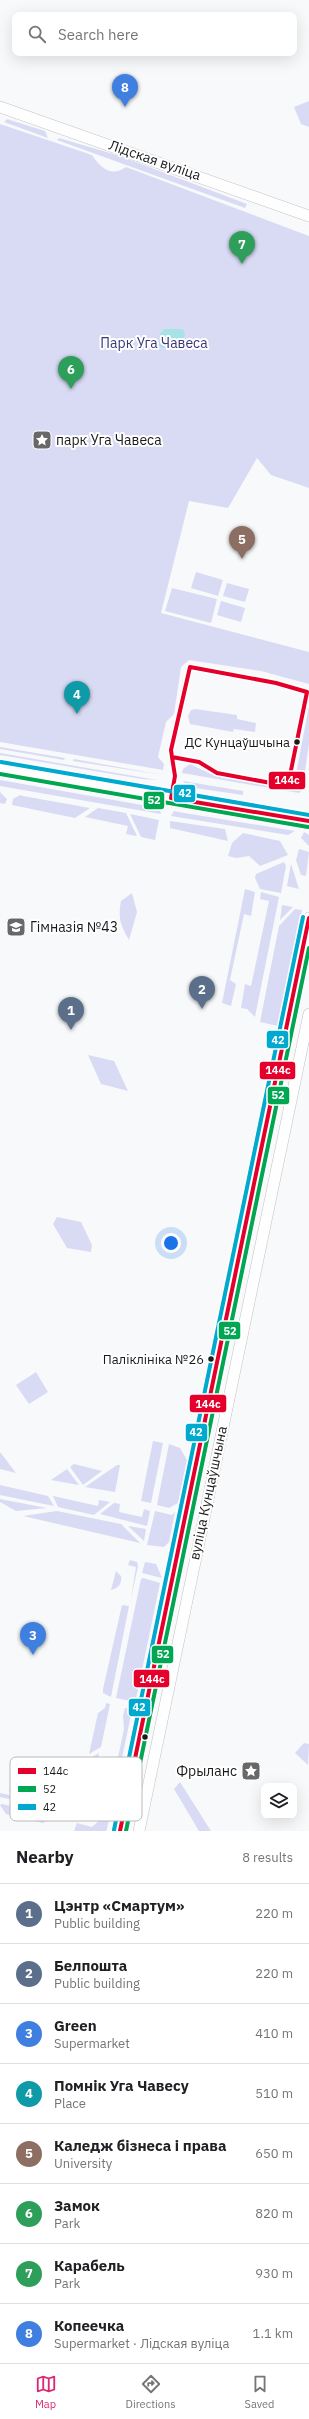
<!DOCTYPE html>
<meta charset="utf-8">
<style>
:root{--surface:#fff;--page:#f2f2f2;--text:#202124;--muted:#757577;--line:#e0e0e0;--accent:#db2777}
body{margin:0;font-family:"IBM Plex Sans",sans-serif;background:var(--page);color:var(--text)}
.controls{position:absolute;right:12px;bottom:12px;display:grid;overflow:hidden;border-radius:8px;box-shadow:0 4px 16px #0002}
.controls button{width:36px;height:36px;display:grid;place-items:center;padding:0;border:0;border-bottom:1px solid var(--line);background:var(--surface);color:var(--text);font:20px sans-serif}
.you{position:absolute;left:171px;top:1243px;width:14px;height:14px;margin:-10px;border:3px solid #fff;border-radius:50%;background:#1a73e8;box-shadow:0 0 0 6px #1a73e833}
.badge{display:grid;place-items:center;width:26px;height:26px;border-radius:50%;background:var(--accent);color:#fff;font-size:13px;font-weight:700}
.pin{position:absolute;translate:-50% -33px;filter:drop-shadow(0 1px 2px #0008)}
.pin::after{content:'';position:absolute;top:21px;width:14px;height:12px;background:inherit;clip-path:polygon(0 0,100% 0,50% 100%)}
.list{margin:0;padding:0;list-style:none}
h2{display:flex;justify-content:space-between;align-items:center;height:52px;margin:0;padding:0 16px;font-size:17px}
h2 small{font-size:13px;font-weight:400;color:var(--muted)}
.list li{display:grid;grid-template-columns:26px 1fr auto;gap:12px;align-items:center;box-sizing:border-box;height:60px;padding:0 16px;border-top:1px solid var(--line)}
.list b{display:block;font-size:15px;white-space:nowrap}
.list p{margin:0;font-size:13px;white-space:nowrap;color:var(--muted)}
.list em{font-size:13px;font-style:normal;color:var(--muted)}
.icon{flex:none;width:22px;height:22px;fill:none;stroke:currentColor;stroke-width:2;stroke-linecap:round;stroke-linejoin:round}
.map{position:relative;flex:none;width:309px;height:1831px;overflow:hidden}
.search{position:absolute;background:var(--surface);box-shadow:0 4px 16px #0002;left:12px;right:12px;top:12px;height:44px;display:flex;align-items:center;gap:10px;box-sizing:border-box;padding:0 14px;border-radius:8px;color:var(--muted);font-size:15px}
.sheet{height:532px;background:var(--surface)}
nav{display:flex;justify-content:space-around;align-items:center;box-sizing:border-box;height:56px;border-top:1px solid var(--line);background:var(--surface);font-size:11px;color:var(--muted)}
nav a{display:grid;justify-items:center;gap:2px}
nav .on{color:var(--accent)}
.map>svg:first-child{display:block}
</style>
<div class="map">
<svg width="309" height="1831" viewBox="0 0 309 1831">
<rect width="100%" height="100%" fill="#f8f9fb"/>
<!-- green -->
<path fill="#d9dbf4" d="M309 101V127L301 124 294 107Z
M7 119 45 131 48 138 4 122Z
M0 124 92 155C100 167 111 178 126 167L309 236V488L271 475 257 458 228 508 189 501 161 613 309 652V684L261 671 189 660 181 667 174 714 166 722 158 757 164 764 163 770 0 742Z
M59 138 120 156 247 204 245 208 57 140Z
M196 572 223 580 218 596 191 588Z
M227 583 249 589 245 602 223 596Z
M172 588 217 599 211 623 165 611Z
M221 601 245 608 241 622 217 615Z
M309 706V744L302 790 299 793 182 773 183 769 190 764 215 776 276 787 291 785 295 779Z
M195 709 237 715V719L256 723 255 732 234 729 233 732 190 724 188 716 191 710Z
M0 747 65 758 64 760 0 749Z
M0 753 157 780 142 779 0 755Z
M74 759 163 775 73 761Z
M0 780 159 808 161 814 0 786Z
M183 781 243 791V795L188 787Z
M0 792 7 799 5 804 0 803Z
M20 795 23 796 90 808 75 818 12 805 13 799Z
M98 808 126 813 137 836 126 834 128 826 85 817Z
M174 811 178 812 295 831 288 835 171 816Z
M130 814 159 820 155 840 141 837Z
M170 821 225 829 228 841 170 828Z
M304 832 309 835V846L301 838Z
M243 833 280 841 288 855 260 866 249 856 236 858 228 856 232 843Z
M299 849 309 852 306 876 301 875 296 860Z
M284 862 286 866 281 893 260 889 255 878 256 874Z
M291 864 299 889 287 886Z
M245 889 255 892 251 916 244 914 230 980 236 984 231 1006 222 1003Z
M261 892 279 897 255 1017 247 1009 241 1008 245 984 251 986 269 901 260 899Z
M132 893 137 912 129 940C120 925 118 917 121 901Z
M282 905 293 907 280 920Z
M295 909 302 910 278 1026 260 1022 279 926Z
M88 1055 114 1061 128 1091 101 1084Z
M57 1217 81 1222 92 1245 91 1252 67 1248 53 1224Z
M36 1372 48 1392 29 1404 16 1385Z
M153 1441 163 1443 151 1503 141 1501Z
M169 1444 180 1448 187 1460 178 1503 169 1508 157 1505Z
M0 1452 16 1473 0 1469Z
M74 1464 102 1471 83 1485 70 1467Z
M117 1465H120L115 1492 85 1487Z
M67 1469 79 1485 51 1480Z
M0 1485 48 1496 54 1506 0 1495Z
M53 1496 98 1506 99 1500 110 1502 94 1515 58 1507Z
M0 1499 47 1508 16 1511 0 1502Z
M114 1503 120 1504 119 1512 142 1517 144 1509 150 1511 147 1526 100 1514Z
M57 1511 121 1524 140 1543 23 1516Z
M155 1511 172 1515 175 1512 169 1542 164 1547 147 1545Z
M128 1526 146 1529 144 1541Z
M130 1560 137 1562 138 1566 131 1599 136 1567 128 1565Z
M145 1562 156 1564 162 1578 142 1573Z
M116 1571 121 1576C122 1583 119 1588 111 1590Z
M143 1578 160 1583 136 1699 131 1701 116 1698 141 1579Z
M122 1605 129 1606 111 1697 103 1693V1689Z
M106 1703 110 1704 101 1747 89 1754 98 1713 105 1708Z
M125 1708H129L131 1715 107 1829 106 1831H74L77 1823 92 1827 105 1815C108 1805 106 1799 96 1795L97 1789 111 1791 124 1729 123 1716Z
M304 1743 309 1744 308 1765 295 1753Z
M99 1753 91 1792 77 1804H72L57 1779Z
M17 1761 34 1786 20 1795 9 1792Z
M180 1782 211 1831H199L174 1789Z
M0 1793 18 1797 14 1800 0 1797Z
M2 1804 49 1815 51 1818 43 1823 6 1814 0 1805Z"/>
<!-- water -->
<path fill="#a7e2e8" d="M164 329H183L185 334 182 346 164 348 159 346 160 334Z"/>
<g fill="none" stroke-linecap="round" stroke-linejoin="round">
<!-- secondary casing -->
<g stroke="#c2c2c4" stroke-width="12">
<path id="secondary" d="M0 107 309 216
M0 768 58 779 309 821
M120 1831 309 918
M139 1831 309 1014"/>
</g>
<!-- secondary -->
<use href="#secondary" stroke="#fefefe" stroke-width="11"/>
<!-- bus-1 casing -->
<g stroke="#fff" stroke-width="7">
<path id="bus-1" d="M190 667 276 683 307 692 289 780 271 783 217 773 199 762 172 757 171 750Z
M171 798 175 776 172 757
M171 798 309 821
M120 1831 309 918"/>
</g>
<!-- bus-2 casing -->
<g stroke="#fff" stroke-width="7">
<path id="bus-2" d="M0 774 308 827
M126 1831 309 948"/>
</g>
<!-- bus-3 casing -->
<g stroke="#fff" stroke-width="7">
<path id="bus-3" d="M1 762 309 815
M114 1830 303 917"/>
</g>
<!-- bus-1 -->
<use href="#bus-1" stroke="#e4002b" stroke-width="4"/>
<!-- bus-2 -->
<use href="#bus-2" stroke="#00a651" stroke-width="4"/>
<!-- bus-3 -->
<use href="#bus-3" stroke="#00a9ce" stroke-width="4"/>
</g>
<!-- icons -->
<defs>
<g id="sight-square" transform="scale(1)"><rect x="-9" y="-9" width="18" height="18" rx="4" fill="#686869" stroke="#fff"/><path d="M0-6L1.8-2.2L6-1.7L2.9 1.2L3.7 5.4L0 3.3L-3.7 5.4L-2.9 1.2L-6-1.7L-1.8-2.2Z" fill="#fff"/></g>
<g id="school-square" transform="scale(1)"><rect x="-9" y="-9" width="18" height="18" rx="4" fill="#686869" stroke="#fff"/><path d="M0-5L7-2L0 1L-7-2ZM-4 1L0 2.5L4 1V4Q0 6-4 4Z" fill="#fff"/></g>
</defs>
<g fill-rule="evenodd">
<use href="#sight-square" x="42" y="440"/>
<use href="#school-square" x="16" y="927"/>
<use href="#sight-square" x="251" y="1771"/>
</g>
<!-- markers -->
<g fill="#1a1a1b" stroke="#fff" stroke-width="1.5">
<circle cx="297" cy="742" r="3.5"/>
<circle cx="211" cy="1359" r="3.5"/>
<circle cx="145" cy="1737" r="3.5"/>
</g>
<g text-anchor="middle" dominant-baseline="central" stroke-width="4" stroke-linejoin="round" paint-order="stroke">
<!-- bus labels -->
<g font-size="13" fill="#1a1a1b" stroke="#fff" text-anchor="end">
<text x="290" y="742">ДС Кунцаўшчына</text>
<text x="204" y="1359">Паліклініка №26</text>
</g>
<!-- street labels -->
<g font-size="14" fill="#1a1a1b" stroke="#fff">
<text transform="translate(155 160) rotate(19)">Лідская вуліца</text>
<text transform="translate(208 1493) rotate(-78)">вуліца Кунцаўшчына</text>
</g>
<!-- park labels -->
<g font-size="14" fill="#3a367a" stroke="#fff">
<text x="154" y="343">Парк Уга Чавеса</text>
</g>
<!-- poi labels -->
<g font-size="14" fill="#1a1a1b" stroke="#fff" text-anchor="start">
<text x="56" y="440">парк Уга Чавеса</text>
<text x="30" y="927">Гімназія №43</text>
<text x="237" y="1771" text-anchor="end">Фрыланс</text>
</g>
</g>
<!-- legend -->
<rect x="10" y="1757" width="132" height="64" rx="6" fill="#fff" stroke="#bababb" stroke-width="1"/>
<rect x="18" y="1768" width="18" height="6" fill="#e4002b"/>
<rect x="18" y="1786" width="18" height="6" fill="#00a651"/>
<rect x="18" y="1804" width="18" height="6" fill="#00a9ce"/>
<g font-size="11" fill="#1a1a1b">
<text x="43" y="1775">144с</text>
<text x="43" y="1793">52</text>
<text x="43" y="1811">42</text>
</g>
<g stroke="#fff" stroke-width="1.5">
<rect x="268" y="771" width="38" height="19" rx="4" fill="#e4002b"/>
<rect x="173" y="784" width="23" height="19" rx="4" fill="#00a9ce"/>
<rect x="143" y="791" width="22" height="19" rx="4" fill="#00a651"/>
<rect x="266" y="1030" width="23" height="19" rx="4" fill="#00a9ce"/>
<rect x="259" y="1061" width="37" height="19" rx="4" fill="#e4002b"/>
<rect x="267" y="1086" width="23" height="19" rx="4" fill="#00a651"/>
<rect x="218" y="1321" width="23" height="19" rx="4" fill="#00a651"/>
<rect x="189" y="1394" width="38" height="19" rx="4" fill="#e4002b"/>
<rect x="185" y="1423" width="23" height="19" rx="4" fill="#00a9ce"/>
<rect x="151" y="1645" width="23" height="19" rx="4" fill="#00a651"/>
<rect x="133" y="1669" width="37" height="19" rx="4" fill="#e4002b"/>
<rect x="128" y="1698" width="23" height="19" rx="4" fill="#00a9ce"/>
</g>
<g font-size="11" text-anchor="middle" font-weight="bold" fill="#fff">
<text x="287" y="784">144с</text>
<text x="185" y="797">42</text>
<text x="154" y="804">52</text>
<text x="278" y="1044">42</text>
<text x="278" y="1074">144с</text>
<text x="278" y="1099">52</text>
<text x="230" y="1335">52</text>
<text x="208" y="1408">144с</text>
<text x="196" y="1436">42</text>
<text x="163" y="1658">52</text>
<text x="152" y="1683">144с</text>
<text x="139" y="1711">42</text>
</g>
</svg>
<div class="controls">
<button><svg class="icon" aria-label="layers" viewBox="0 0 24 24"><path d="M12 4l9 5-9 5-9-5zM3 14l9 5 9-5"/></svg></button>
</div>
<div class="you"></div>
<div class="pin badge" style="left:71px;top:1030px;background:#5c6f8a">1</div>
<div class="pin badge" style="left:202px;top:1009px;background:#5c6f8a">2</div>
<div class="pin badge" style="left:33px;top:1655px;background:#3f7fe0">3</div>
<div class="pin badge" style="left:77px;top:714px;background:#0f9aa8">4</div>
<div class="pin badge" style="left:242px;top:559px;background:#8d6e63">5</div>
<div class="pin badge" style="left:71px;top:389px;background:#2e9e5b">6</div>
<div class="pin badge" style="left:242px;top:264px;background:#2e9e5b">7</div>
<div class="pin badge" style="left:125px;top:107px;background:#3f7fe0">8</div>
<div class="search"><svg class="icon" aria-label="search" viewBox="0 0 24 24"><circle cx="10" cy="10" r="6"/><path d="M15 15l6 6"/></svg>Search here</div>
</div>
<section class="sheet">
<h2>Nearby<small>8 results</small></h2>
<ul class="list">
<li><span class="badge" style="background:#5c6f8a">1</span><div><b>Цэнтр «Смартум»</b><p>Public building</p></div><em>220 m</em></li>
<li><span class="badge" style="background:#5c6f8a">2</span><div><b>Белпошта</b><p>Public building</p></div><em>220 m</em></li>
<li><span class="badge" style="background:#3f7fe0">3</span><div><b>Green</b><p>Supermarket</p></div><em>410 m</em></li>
<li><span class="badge" style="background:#0f9aa8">4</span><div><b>Помнік Уга Чавесу</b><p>Place</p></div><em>510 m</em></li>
<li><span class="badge" style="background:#8d6e63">5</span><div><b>Каледж бізнеса і права</b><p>University</p></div><em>650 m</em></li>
<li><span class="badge" style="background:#2e9e5b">6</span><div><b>Замок</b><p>Park</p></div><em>820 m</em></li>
<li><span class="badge" style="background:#2e9e5b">7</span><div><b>Карабель</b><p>Park</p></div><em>930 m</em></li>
<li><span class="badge" style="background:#3f7fe0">8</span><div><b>Копеечка</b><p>Supermarket · Лідская вуліца</p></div><em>1.1 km</em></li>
</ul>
</section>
<nav>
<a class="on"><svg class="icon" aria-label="map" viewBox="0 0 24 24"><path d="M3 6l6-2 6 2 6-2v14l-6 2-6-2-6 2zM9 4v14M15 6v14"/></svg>Map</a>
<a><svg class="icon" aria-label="directions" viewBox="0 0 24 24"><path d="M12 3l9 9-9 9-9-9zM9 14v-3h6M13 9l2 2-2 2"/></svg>Directions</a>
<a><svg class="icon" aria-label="saved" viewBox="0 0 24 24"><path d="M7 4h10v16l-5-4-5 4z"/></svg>Saved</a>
</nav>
